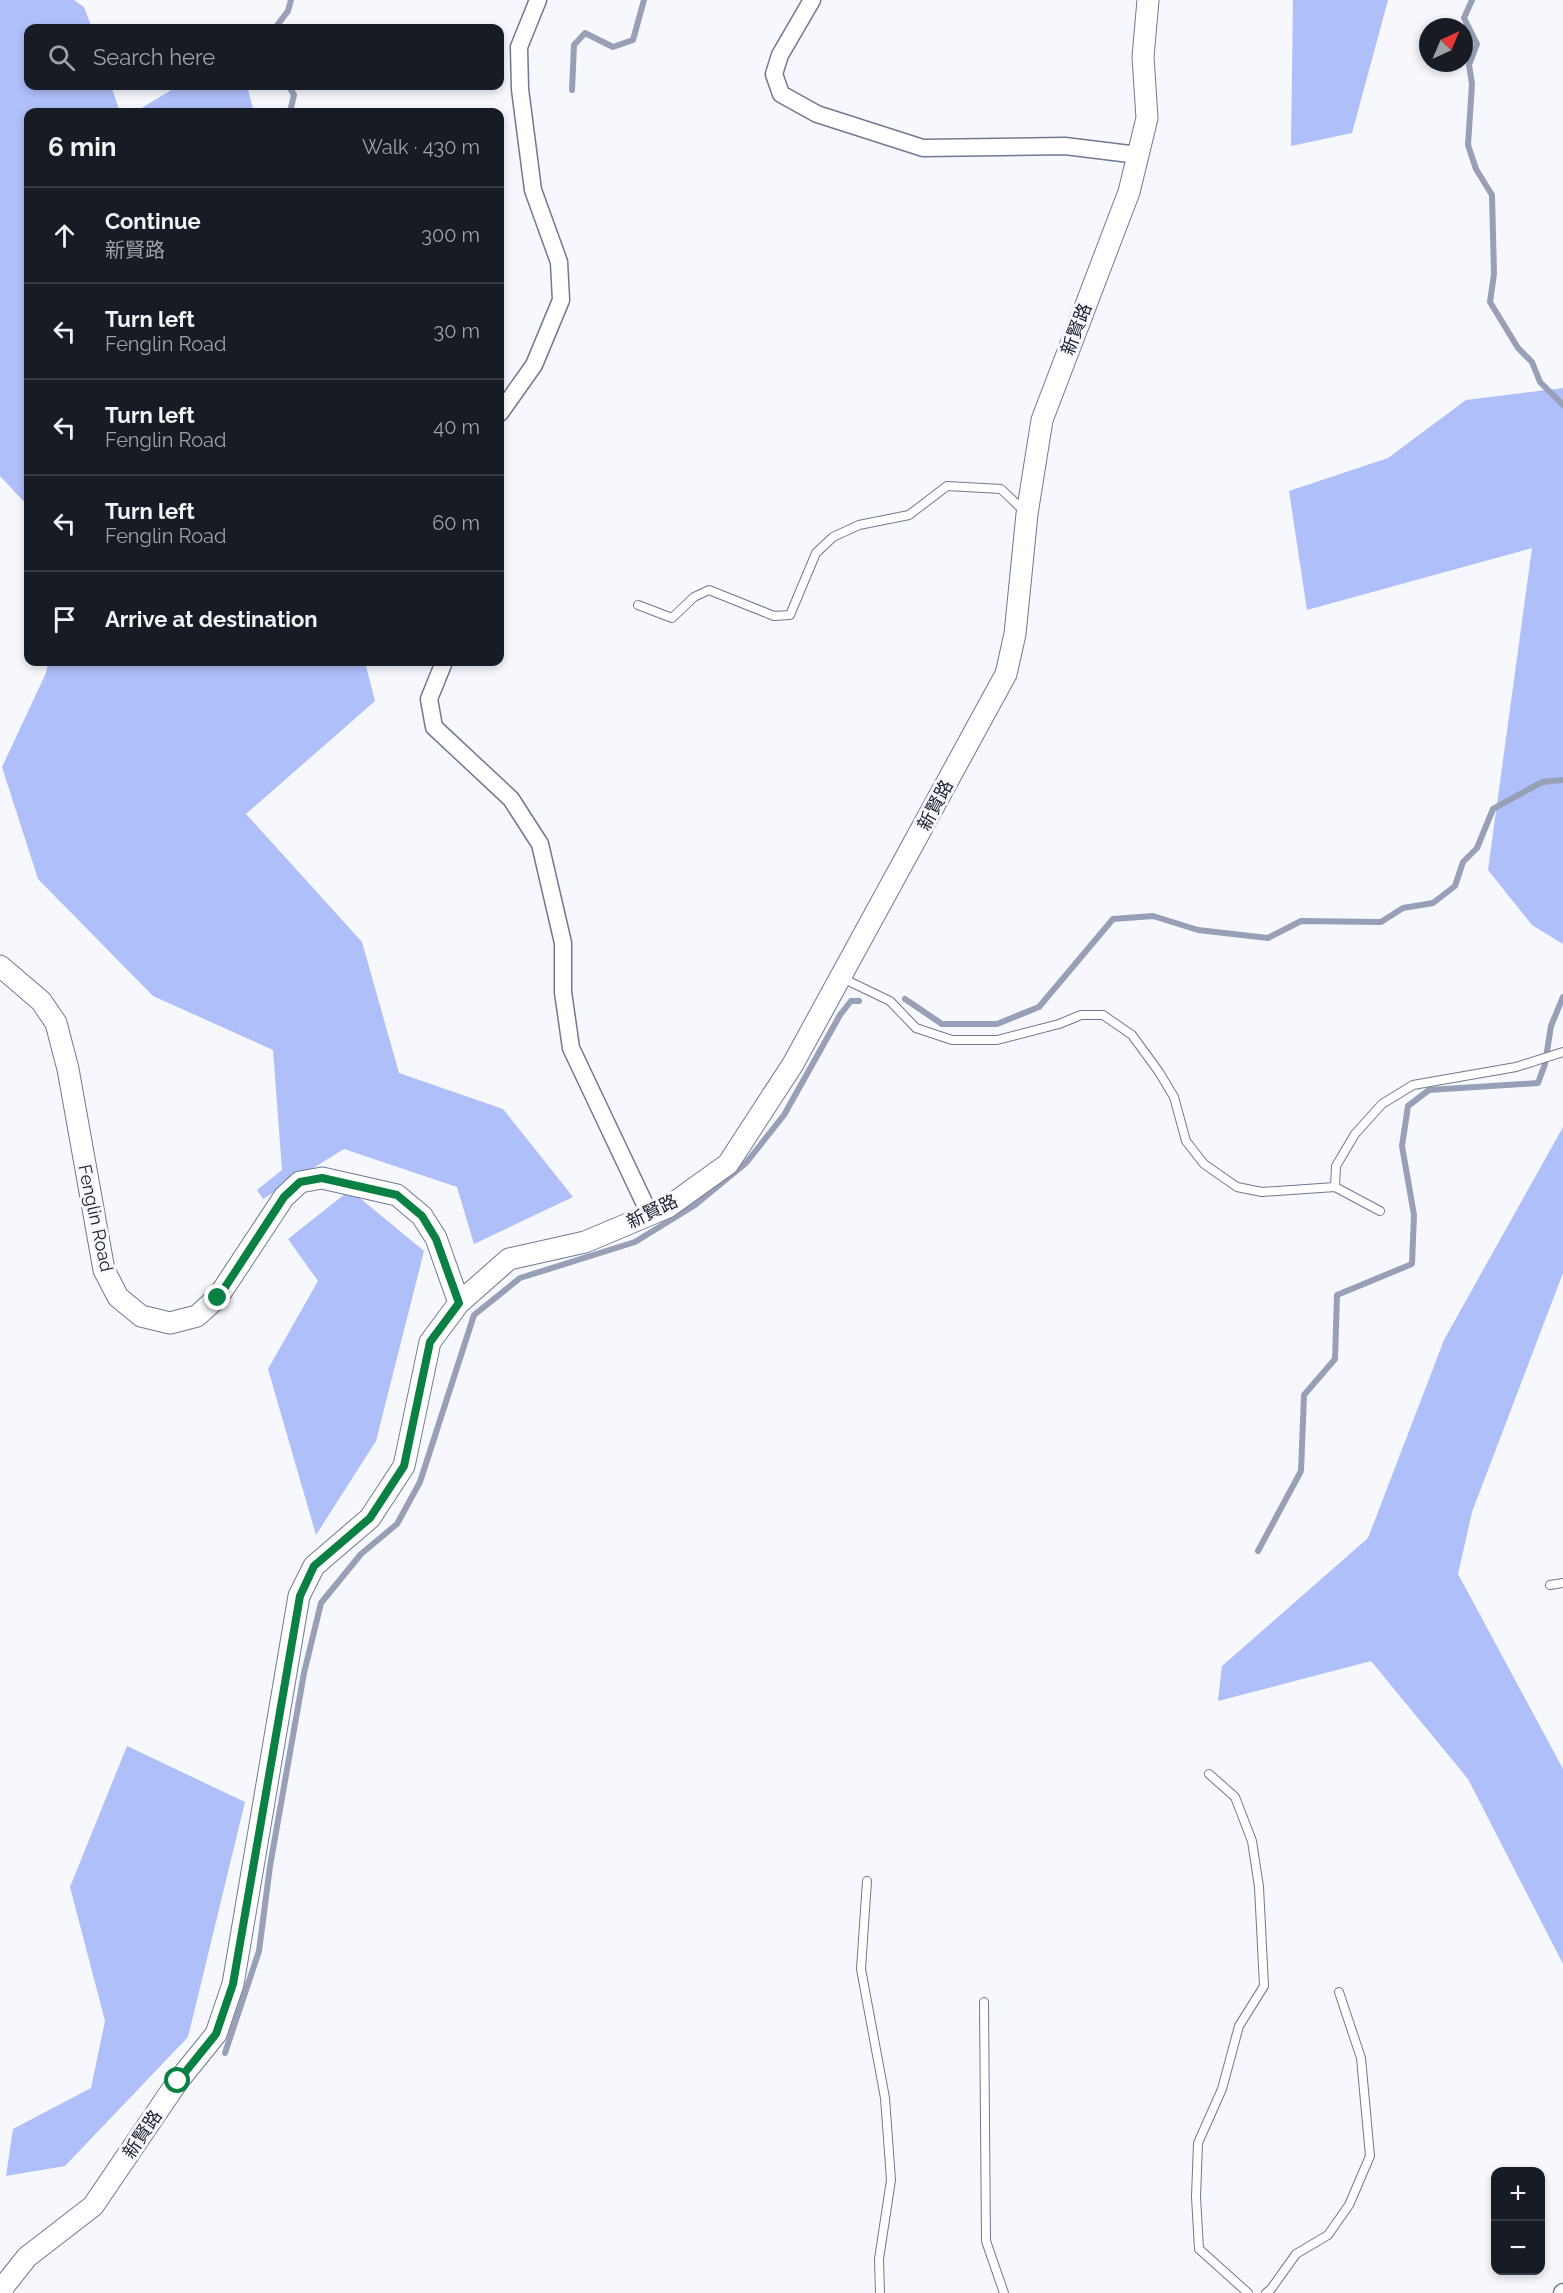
<!DOCTYPE html>
<meta charset="utf-8">
<style>
:root{--surface:#171b24;--page:#242831;--text:#f1f3f6;--muted:#9ea1a6;--line:#363941}
body{margin:0;font-family:Raleway,"Noto Sans TC",sans-serif;background:var(--page);color:var(--text)}
.controls{position:absolute;right:18px;bottom:18px;display:grid;overflow:hidden;border-radius:12px;box-shadow:0 3px 9px #0003}
.controls button{width:54px;height:54px;display:grid;place-items:center;padding:0;border:0;border-bottom:2px solid var(--line);background:var(--surface);color:var(--text);font:30px sans-serif}
.compass{position:absolute;left:1419px;top:18px;width:54px;height:54px;border-radius:50%;background:var(--surface);box-shadow:0 3px 9px #0003;rotate:44deg}
.stop{position:absolute;width:18px;height:18px;margin:-14px;border:4px solid #0b8043;border-radius:50%;background:#fff}
.stop.end{background:#0b8043;border-color:#fff;box-shadow:0 2px 6px #0008}
.list{margin:0;padding:0;list-style:none}
h2{display:flex;justify-content:space-between;align-items:center;height:78px;margin:0;padding:0 24px;font-size:26px}
h2 small{font-size:20px;font-weight:400;color:var(--muted)}
.list li{display:grid;grid-template-columns:39px 1fr auto;gap:18px;align-items:center;box-sizing:border-box;height:96px;padding:0 24px;border-top:2px solid var(--line)}
.list b{display:block;font-size:22px;white-space:nowrap}
.list p{margin:0;font-size:20px;white-space:nowrap;color:var(--muted)}
.list em{font-size:20px;font-style:normal;color:var(--muted)}
.icon{flex:none;width:33px;height:33px;fill:none;stroke:currentColor;stroke-width:2;stroke-linecap:round;stroke-linejoin:round}
.map{position:relative;flex:none;width:1563px;height:2293px;overflow:hidden}
.search{position:absolute;background:var(--surface);box-shadow:0 3px 9px #0003;left:24px;top:24px;width:480px;height:66px;display:flex;align-items:center;gap:15px;box-sizing:border-box;padding:0 21px;border-radius:12px;color:var(--muted);font-size:22px}
.panel{position:absolute;background:var(--surface);box-shadow:0 3px 9px #0003;left:24px;top:108px;width:480px;height:558px;border-radius:12px}
.map>svg:first-child{display:block}
</style>
<div class="map">
<svg width="1563" height="2293" viewBox="0 0 1563 2293">
<rect width="100%" height="100%" fill="#f6f8fe"/>
<!-- forest -->
<path fill="#aebffa" d="M0 0H74L84 7 92 28H28V86H111L120 112H28V506L0 476Z
M1293 0H1388L1352 133 1291 146Z
M178 86H247L254 112H135Z
M1563 388V944L1532 925 1488 870 1532 548 1307 610 1289 491 1388 458 1466 400Z
M48 662H365L375 701 246 814 362 942 399 1073 503 1109 573 1197 474 1244 457 1187 344 1149 263 1199 257 1190 282 1170 273 1050 153 996 38 879 2 767 46 673Z
M1563 1127V1273L1472 1512 1458 1574 1563 1769V1964L1468 1779 1371 1661 1218 1701 1222 1666 1368 1538 1444 1340Z
M350 1190 424 1251 376 1441 316 1535 268 1369 318 1281 288 1239Z
M127 1746 245 1802 188 2037 65 2166 6 2176 13 2129 91 2088 105 2021 70 1887Z"/>
<g fill="none" stroke-linecap="round" stroke-linejoin="round">
<!-- stream -->
<path stroke="#98a0b7" stroke-width="6" d="M1472 0 1464 18 1477 44 1469 65 1472 84 1468 145 1476 169 1492 195 1494 274 1490 302 1518 348 1532 362 1540 382 1563 405
M275 28 288 11 291 0
M289 86 294 95 290 112
M572 90 574 45 585 33 613 47 633 40 644 0
M905 999 942 1024H997L1039 1007 1113 919 1153 916 1198 930 1268 938 1301 921 1381 922 1403 908 1433 903 1455 886 1463 862 1477 848 1493 809 1542 782 1563 780
M1258 1551 1301 1471 1304 1395 1335 1359 1337 1295 1412 1264 1414 1215 1402 1146 1408 1106 1429 1090 1538 1083 1545 1064 1551 1026 1563 997
M225 2053 259 1951 270 1866 304 1673 321 1603 361 1554 397 1524 420 1482 474 1315 520 1278 635 1242 695 1205 746 1163 784 1115 840 1015 851 1001H859"/>
<!-- service casing -->
<g stroke="#717992" stroke-width="10">
<path id="service" d="M638 605 672 618 694 597 709 590 774 616 790 615 816 553 833 537 859 525 909 515 947 486 1001 489 1024 511
M842 978 890 1001 916 1028 952 1040H997L1059 1024 1081 1015H1103L1132 1035 1159 1072 1174 1097 1186 1141 1204 1164 1237 1187 1262 1192 1335 1187 1380 1211
M1335 1187 1336 1166 1355 1134 1382 1104 1413 1085 1516 1067 1563 1052
M1550 1585 1563 1583
M1209 1774 1235 1797 1252 1841 1259 1887 1264 1986 1239 2026 1222 2089 1198 2143 1196 2197 1199 2249 1248 2293
M867 1881 861 1969 885 2098 891 2180 879 2259 880 2293
M984 2002 986 2241 1004 2293
M1266 2293 1271 2289 1296 2254 1328 2235 1349 2205 1370 2156 1361 2058 1339 1992"/>
</g>
<!-- minor casing -->
<g stroke="#717992" stroke-width="19">
<path id="minor" d="M812 0 780 55 774 74 781 94 817 114 923 148 1065 146 1138 155
M500 413 534 365 561 300 559 262 533 190 520 89 519 47 538 0
M444 662 429 699 434 727 511 799 540 844 563 943V992L571 1048 650 1215
M1562 2293 1563 2292"/>
</g>
<!-- tertiary casing -->
<g stroke="#717992" stroke-width="23">
<path id="tertiary" d="M0 966 41 1001 56 1023 68 1069 104 1270 118 1297 141 1316 170 1323 197 1316 218 1297 284 1197 300 1182 322 1178 397 1195 422 1216 436 1238 459 1303
M2 2293 4 2286 27 2257 93 2206 178 2081 216 2034 233 1984 299 1596 314 1566 370 1518 404 1466 430 1342 459 1303 509 1259 585 1242 668 1207 728 1164 793 1064 1006 674 1015 634 1027 514 1042 420 1129 192 1147 118 1143 57 1148 0"/>
</g>
<!-- service -->
<use href="#service" stroke="#fff" stroke-width="8"/>
<!-- minor -->
<use href="#minor" stroke="#fff" stroke-width="16"/>
<!-- tertiary -->
<use href="#tertiary" stroke="#fff" stroke-width="21"/>
</g>
<g fill="none" stroke-linecap="round" stroke-linejoin="round">
<!-- route -->
<path stroke="#0b8043" stroke-width="8" d="M178 2081 216 2034 233 1984 300 1596 314 1566 370 1518 404 1466 430 1342 459 1303 436 1239 422 1216 397 1195 322 1178 300 1182 284 1197 218 1298"/>
</g>
<g text-anchor="middle" dominant-baseline="central" stroke-width="6" stroke-linejoin="round" paint-order="stroke">
<!-- street labels -->
<g font-size="18" fill="#1b1e28" stroke="#f6f8fe">
<text transform="translate(1076 329) rotate(-69)">新賢路</text>
<text transform="translate(935 805) rotate(-62)">新賢路</text>
<text transform="translate(652 1211) rotate(-26)">新賢路</text>
<text transform="translate(96 1218) rotate(78)">Fenglin Road</text>
<text transform="translate(142 2134) rotate(-56)">新賢路</text>
</g>
</g>
</svg>
<div class="controls">
<button>+</button>
<button>−</button>
</div>
<svg class="compass" viewBox="-18 -18 36 36"><path d="M0-13l5 13h-10z" fill="#e53935"/><path d="M0 13l5-13h-10z" fill="#9ea1a6"/></svg>
<div class="stop" style="left:178px;top:2081px"></div>
<div class="stop end" style="left:218px;top:1298px"></div>
<div class="search"><svg class="icon" aria-label="search" viewBox="0 0 24 24"><circle cx="10" cy="10" r="6"/><path d="M15 15l6 6"/></svg>Search here</div>
<section class="panel">
<h2>6 min<small>Walk · 430 m</small></h2>
<ul class="list">
<li><svg class="icon" aria-label="ahead" viewBox="0 0 24 24"><path d="M12 20V5M6 11l6-6 6 6"/></svg><div><b>Continue</b><p>新賢路</p></div><em>300 m</em></li>
<li><svg class="icon" aria-label="left" viewBox="0 0 24 24"><path d="M17 20v-9H6M10 6l-5 5 5 5"/></svg><div><b>Turn left</b><p>Fenglin Road</p></div><em>30 m</em></li>
<li><svg class="icon" aria-label="left" viewBox="0 0 24 24"><path d="M17 20v-9H6M10 6l-5 5 5 5"/></svg><div><b>Turn left</b><p>Fenglin Road</p></div><em>40 m</em></li>
<li><svg class="icon" aria-label="left" viewBox="0 0 24 24"><path d="M17 20v-9H6M10 6l-5 5 5 5"/></svg><div><b>Turn left</b><p>Fenglin Road</p></div><em>60 m</em></li>
<li><svg class="icon" aria-label="arrive" viewBox="0 0 24 24"><path d="M6 21V4h12l-3 4 3 4H6"/></svg><div><b>Arrive at destination</b></div></li>
</ul>
</section>
</div>
